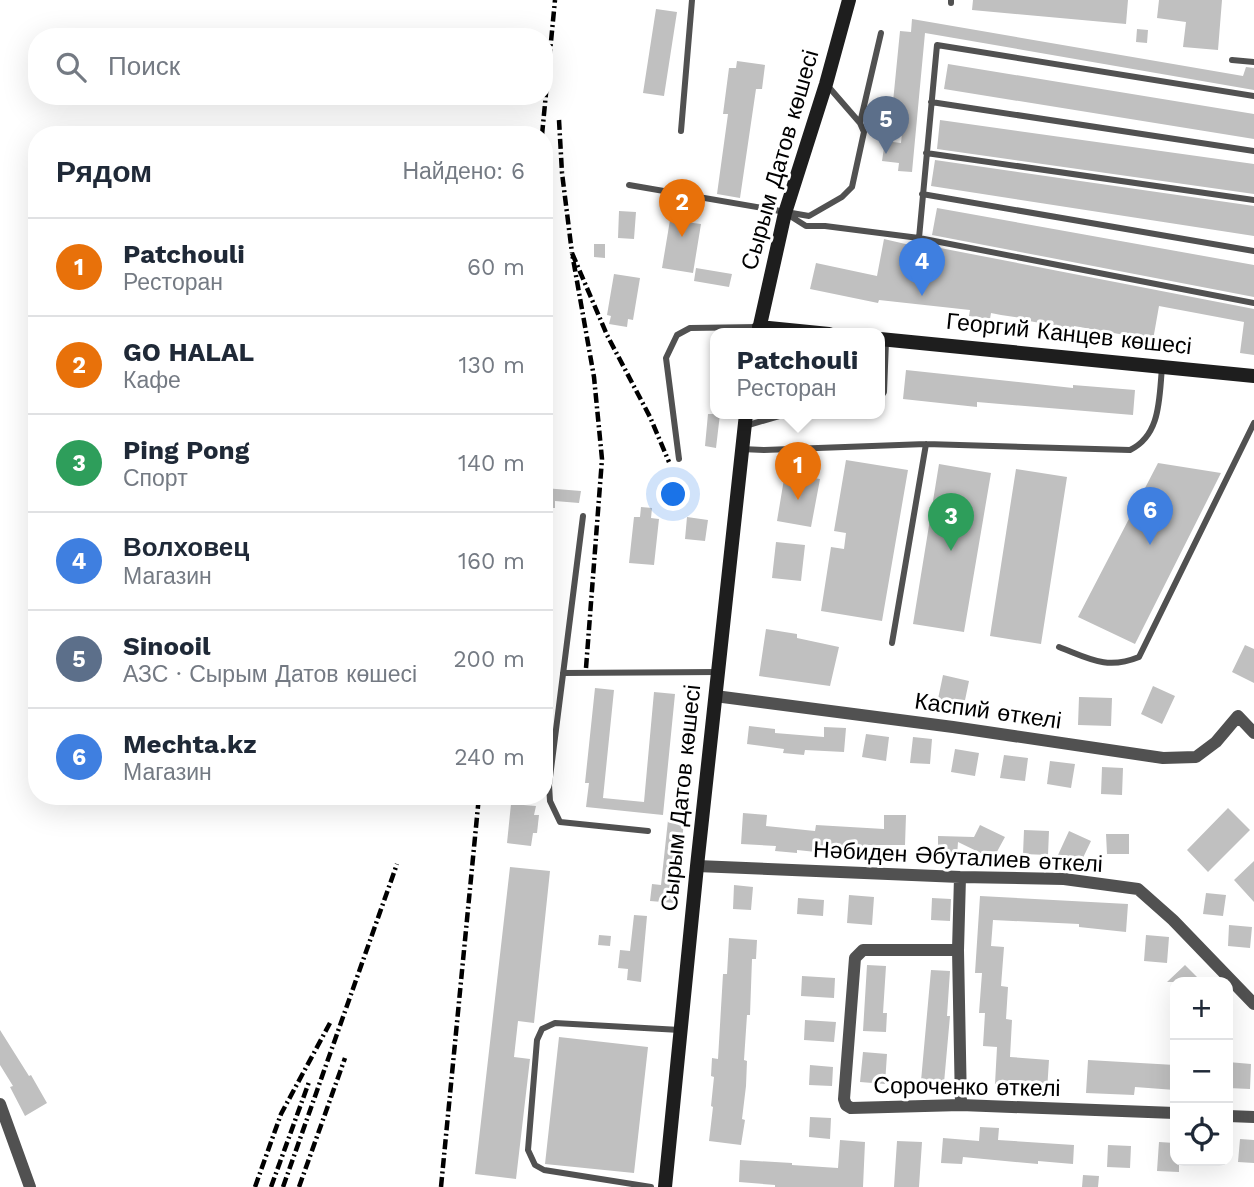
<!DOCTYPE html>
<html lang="ru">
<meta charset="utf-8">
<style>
:root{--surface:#fff;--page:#f2f2f3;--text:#1f2937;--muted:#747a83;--line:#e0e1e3;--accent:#db2777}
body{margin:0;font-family:"Work Sans",sans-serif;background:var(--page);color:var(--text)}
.controls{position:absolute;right:21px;bottom:21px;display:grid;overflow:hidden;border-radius:14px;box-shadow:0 7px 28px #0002}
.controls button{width:63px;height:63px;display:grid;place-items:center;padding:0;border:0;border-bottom:2px solid var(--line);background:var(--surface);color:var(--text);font:35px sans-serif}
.you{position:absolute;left:674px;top:495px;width:24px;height:24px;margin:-18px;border:5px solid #fff;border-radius:50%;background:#1a73e8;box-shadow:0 0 0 10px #1a73e833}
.badge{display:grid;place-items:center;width:46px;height:46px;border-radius:50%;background:var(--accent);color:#fff;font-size:23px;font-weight:700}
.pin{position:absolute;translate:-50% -58px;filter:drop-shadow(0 2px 4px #0008)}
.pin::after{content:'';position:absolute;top:37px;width:24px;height:21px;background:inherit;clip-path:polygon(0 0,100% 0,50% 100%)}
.popup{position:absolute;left:710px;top:328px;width:175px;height:91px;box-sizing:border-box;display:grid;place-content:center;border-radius:14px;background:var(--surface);filter:drop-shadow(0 2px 5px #0005);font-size:23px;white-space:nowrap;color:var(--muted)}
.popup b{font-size:26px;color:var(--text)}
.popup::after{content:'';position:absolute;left:50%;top:100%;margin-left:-14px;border:14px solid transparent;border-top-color:var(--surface)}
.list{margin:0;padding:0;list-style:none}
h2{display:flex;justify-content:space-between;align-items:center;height:91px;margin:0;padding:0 28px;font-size:30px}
h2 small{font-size:23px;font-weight:400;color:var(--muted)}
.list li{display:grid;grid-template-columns:46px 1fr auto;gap:21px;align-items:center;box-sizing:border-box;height:98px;padding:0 28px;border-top:2px solid var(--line)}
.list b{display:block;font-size:26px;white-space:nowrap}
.list p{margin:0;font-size:23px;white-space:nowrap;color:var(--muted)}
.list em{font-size:23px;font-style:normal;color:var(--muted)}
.icon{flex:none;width:38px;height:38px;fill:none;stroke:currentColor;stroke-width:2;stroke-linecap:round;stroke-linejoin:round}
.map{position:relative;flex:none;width:1254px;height:1187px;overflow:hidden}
.search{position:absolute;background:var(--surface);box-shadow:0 7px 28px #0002;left:28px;top:28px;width:525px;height:77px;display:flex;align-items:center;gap:18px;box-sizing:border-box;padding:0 24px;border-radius:28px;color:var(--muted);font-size:26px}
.panel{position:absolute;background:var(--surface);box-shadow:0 7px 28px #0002;left:28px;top:126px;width:525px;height:679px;border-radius:28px}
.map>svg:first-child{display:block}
</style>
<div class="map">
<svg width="1254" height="1187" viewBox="0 0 1254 1187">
<rect width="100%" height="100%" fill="#fff"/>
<!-- building -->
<path fill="#c0c0c0" d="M973 0H1128L1126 24 972 10Z
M1159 0H1222L1218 50 1183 47 1186 22 1157 18Z
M656 9 677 12 664 96 643 93Z
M912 19 1243 76 1246 67 1254 68V90L925 33 912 172 898 171 899 163 882 161 885 141 901 143 904 113 892 112 900 31 911 32Z
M1137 29 1148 30 1147 43 1136 42Z
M737 61 765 65 762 89H756L740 198 717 194 728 114H723L729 68H736Z
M948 64 1254 114V139L944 89Z
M940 120 1254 164V194L937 149Z
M935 160 1254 206V236L931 186Z
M937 208 1254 265V297L932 235Z
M619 211 636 212 634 239 618 238Z
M670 220 701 224 693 273 662 268Z
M884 239 914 246H930L1254 309V355L1240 353 1244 322 1159 306 1153 340 1074 326V329L1029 321V319L1001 315 991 313 990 319 969 316 970 310 879 300 878 303 810 289 816 263 877 276Z
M594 244H605V258L594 257Z
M696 268 732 274 729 287 694 281Z
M614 274 640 278 633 320 628 319 627 327 609 324 611 316 607 315Z
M906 370 1073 388V385L1135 390 1133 415 977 402V407L903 399Z
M708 414H720L716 448 705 446Z
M846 460 908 470 882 621 821 611 831 547 844 549 846 533 834 531Z
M1158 463 1221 473 1135 644 1078 617Z
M939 464 991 473 964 632 913 624Z
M1016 469 1067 477 1041 644 990 636Z
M785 473 820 479 811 527 777 521Z
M544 488 581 491 579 503 555 501V508H544Z
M641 507 652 508 651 518 659 519 654 565 629 563 634 517H640Z
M687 517 708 520 705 541 685 539Z
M776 542 805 545 801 581 772 578Z
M766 629 797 634V638L839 647 830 686 759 676Z
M1245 645 1254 649V683L1232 672Z
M943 675 969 681 964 705 938 699Z
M1153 686 1175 696 1162 724 1141 714Z
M595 688 614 690 603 798 644 802 654 692 675 694 663 815 586 807 589 783H585Z
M1079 697 1112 698 1111 726 1078 725Z
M749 726 775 729V733L824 737V727L846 728 844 752 805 750 804 755 783 753 784 749 747 744Z
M866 734 889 737 886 761 862 757Z
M913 737 932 739 930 764 910 763Z
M955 749 979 753 975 776 951 772Z
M1004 755 1028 758 1025 781 1000 778Z
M1050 761 1075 764 1071 788 1047 784Z
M1102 767 1123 768 1122 795 1101 794Z
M511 804 536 806 534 815H539L537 833H533L531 846 507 843Z
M1228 808 1250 830 1208 872 1187 850Z
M743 813 767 815 766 826 815 831 816 825 884 829V815H906L905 845H869L868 851 835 848V854L797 850V853L775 851 776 846 741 844Z
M668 820 684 822 675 903 650 901 652 884 661 885Z
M980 825 1005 837 993 859 958 842 957 856H938V836L974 837Z
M1024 830 1049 831 1048 855 1023 854Z
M1069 831 1091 841 1080 864 1058 855Z
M1106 834H1129V854H1107Z
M1254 861V902L1234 880Z
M510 867 550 871 534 1023 518 1021 514 1057 530 1059 516 1179 475 1174Z
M734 885 753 887 751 910 733 909Z
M1206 893 1226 895 1223 916 1203 914Z
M849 895 874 897 872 925 847 923Z
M980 896 1128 904 1126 932 1079 927V924L993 920 991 946 1004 947 1001 986 1008 987 1006 1019 1012 1020 1010 1057 1049 1060 1047 1091 1026 1090V1086L995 1084 997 1047 983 1046 985 1013H979L982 973H975Z
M798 898 824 900 823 916 797 914Z
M932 898 951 899 950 921 931 920Z
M634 915 647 916 641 982 627 980 628 969 618 968 620 950 630 951Z
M1229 925 1252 927 1250 948 1228 946Z
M599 935 611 936 610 946 598 945Z
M1146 935 1169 937 1167 963 1144 961Z
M729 938 757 940 756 959H752L750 1015H747L744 1060 747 1061 746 1086 742 1119 745 1120 741 1145 709 1141 713 1107 711 1106 714 1077 711 1076 712 1058 718 1059 723 974H727Z
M867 965 886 966 883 1013H887L886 1032 863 1031Z
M1185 965 1202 982H1167Z
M931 970 950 971 947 1016H950L944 1083 921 1081Z
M802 976 835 978 834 998 801 996Z
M805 1020 836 1022 834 1042 804 1040Z
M0 1030 29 1076 31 1075 47 1103 25 1116 10 1087 13 1086 0 1065Z
M559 1037 648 1047 634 1173 545 1164Z
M863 1052 887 1054 885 1084 860 1082Z
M1088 1060 1175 1065V1090L1135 1087 1134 1095 1086 1093Z
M1228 1062 1251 1064 1250 1089 1228 1088Z
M810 1065 833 1067 832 1086 809 1085Z
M810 1117 831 1118 830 1139 809 1137Z
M980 1127 999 1128 998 1140 1074 1145 1073 1164 1038 1161V1164L963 1157 962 1164 941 1163 943 1138 979 1141Z
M1240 1139 1254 1140V1163L1238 1162Z
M840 1140 865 1142 863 1187H775V1185L739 1182 740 1160 792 1163V1165L838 1168Z
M897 1141 922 1142 919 1187H894Z
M1159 1142 1175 1143V1161H1179V1172L1157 1171Z
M1108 1145 1131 1146 1130 1168 1107 1167Z
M1083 1175 1099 1176 1098 1187H1082Z"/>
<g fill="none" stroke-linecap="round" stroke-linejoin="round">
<!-- lane -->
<path stroke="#515151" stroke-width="6" d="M951 3V0
M1232 60 1254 62
M1254 96 937 45 919 238 1254 303
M931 102 1254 151
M860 123 881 33
M681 131 692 0
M926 153 1254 200
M629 185 809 216 842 197 852 187 864 132 860 123 827 85
M922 194 1254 251
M787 214 806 226H825L919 238
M880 398 884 392 886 341
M745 426 786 414
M741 449 764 450 926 444 1130 450C1161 435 1159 398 1162 368
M679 459 666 358 677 335 690 328 759 327
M583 516 549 785 550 801 560 822 648 831
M892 643 926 444
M1059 647C1090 659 1107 670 1139 657L1254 423
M563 673 718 672
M651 1187 544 1170 535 1165 528 1150 537 1040 542 1029 555 1023 680 1030"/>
<!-- street -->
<path stroke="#515151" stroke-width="12" d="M715 696 953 727 1163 758 1196 757 1216 742 1238 716 1254 733
M697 866 960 877 1064 879 1138 889 1173 920 1254 1004
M960 877 958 950 961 1105
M958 950H863L855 958 844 1099 846 1105 851 1108 961 1105 1175 1113
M0 1104 30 1187
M1228 1116 1254 1117"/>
<!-- secondary -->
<path stroke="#1e1e1e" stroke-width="14" d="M759 327 829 334
M758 334 785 213 826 84 849 0
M880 339 1254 376
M665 1187 697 866 746 414"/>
<!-- rail -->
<path stroke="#000" stroke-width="4.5" stroke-dasharray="10 3.5 2 3.5" stroke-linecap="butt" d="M559 120 562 173 572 253
M542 135 555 0
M586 668 602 459 594 377 572 253 607 335 650 417 669 462
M255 1187 281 1114 330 1023
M271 1187 309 1082
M283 1187 397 864
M299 1187 345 1058
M441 1187 479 796"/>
</g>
<g text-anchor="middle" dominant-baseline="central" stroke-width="6" stroke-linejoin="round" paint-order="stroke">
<!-- street labels -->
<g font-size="23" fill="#000" stroke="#fff">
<text transform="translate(780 160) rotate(-74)">Сырым Датов көшесі</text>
<text transform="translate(1069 334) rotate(6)">Георгий Канцев көшесі</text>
<text transform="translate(988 711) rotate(8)">Каспий өткелі</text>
<text transform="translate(681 798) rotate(-84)">Сырым Датов көшесі</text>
<text transform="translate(958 857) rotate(3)">Нәбиден Әбуталиев өткелі</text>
<text transform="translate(967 1087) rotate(1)">Сороченко өткелі</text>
</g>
</g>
</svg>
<div class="controls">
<button>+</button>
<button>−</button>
<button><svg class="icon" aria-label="locate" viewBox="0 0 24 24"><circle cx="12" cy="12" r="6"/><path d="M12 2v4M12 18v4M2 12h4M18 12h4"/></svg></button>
</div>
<div class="you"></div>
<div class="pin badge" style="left:798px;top:500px;background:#e8710a">1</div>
<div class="popup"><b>Patchouli</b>Ресторан</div>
<div class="pin badge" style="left:682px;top:237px;background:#e8710a">2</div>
<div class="pin badge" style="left:951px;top:551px;background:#2e9e5b">3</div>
<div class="pin badge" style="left:922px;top:296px;background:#3f7fe0">4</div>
<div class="pin badge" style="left:886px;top:154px;background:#5c6f8a">5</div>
<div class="pin badge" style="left:1150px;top:545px;background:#3f7fe0">6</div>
<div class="search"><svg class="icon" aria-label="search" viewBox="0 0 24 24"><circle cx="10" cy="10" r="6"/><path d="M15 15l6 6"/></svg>Поиск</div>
<section class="panel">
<h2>Рядом<small>Найдено: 6</small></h2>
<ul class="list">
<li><span class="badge" style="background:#e8710a">1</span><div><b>Patchouli</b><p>Ресторан</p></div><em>60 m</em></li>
<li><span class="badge" style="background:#e8710a">2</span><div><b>GO HALAL</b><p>Кафе</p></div><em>130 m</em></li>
<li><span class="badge" style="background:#2e9e5b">3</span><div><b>Ping Pong</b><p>Спорт</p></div><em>140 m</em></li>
<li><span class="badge" style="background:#3f7fe0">4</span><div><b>Волховец</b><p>Магазин</p></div><em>160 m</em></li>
<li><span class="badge" style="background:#5c6f8a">5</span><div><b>Sinooil</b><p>АЗС · Сырым Датов көшесі</p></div><em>200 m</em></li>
<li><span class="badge" style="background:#3f7fe0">6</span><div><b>Mechta.kz</b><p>Магазин</p></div><em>240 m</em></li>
</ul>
</section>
</div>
